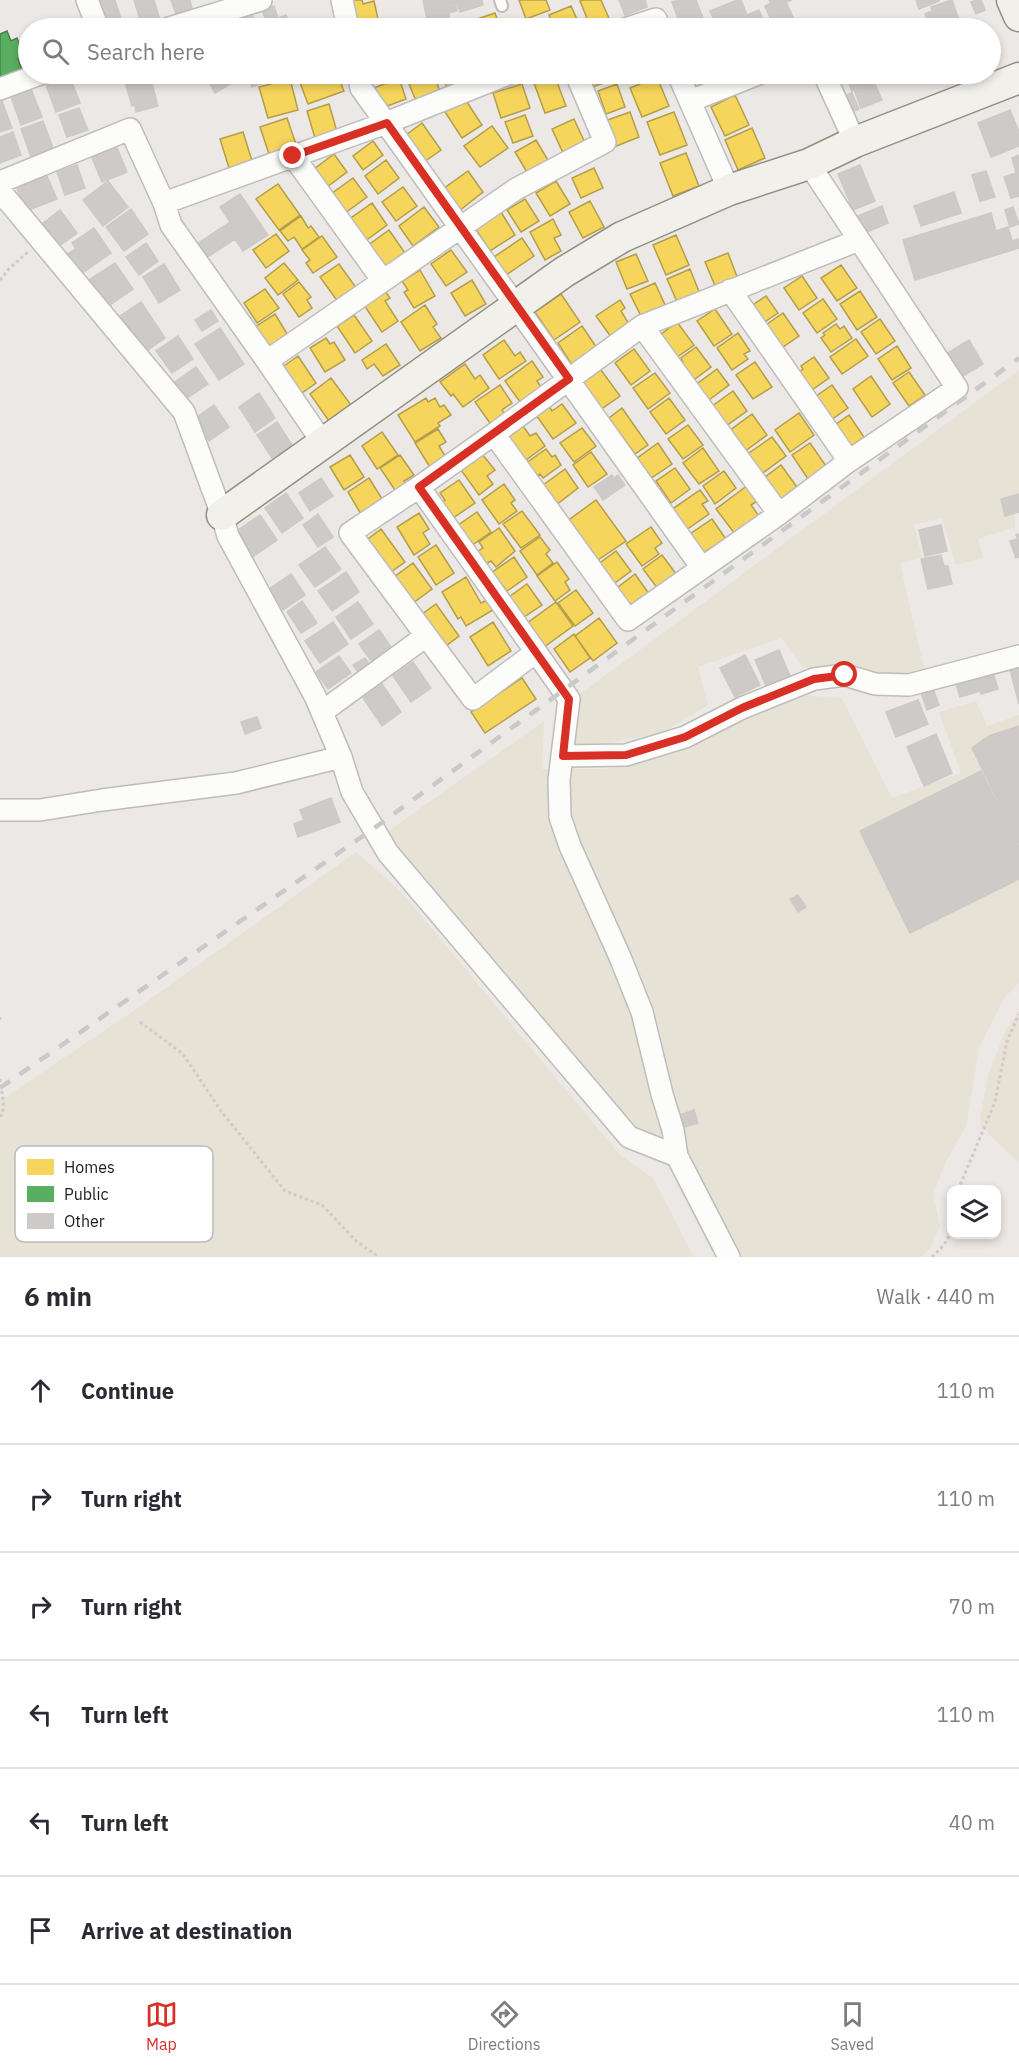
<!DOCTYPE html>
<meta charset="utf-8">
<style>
:root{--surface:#fff;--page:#f2f2f3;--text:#2b2b33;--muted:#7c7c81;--line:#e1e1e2;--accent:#d93025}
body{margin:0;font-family:"IBM Plex Sans",sans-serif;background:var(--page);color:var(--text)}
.controls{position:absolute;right:18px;bottom:18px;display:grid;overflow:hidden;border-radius:12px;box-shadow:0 3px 9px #0003}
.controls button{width:54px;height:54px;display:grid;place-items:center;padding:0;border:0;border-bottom:2px solid var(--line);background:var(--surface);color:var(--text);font:30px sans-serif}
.stop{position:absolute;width:18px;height:18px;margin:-14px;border:4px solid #d93025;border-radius:50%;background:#fff}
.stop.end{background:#d93025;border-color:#fff;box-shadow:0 2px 6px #0008}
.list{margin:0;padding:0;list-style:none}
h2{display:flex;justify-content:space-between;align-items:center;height:78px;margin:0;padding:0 24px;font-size:26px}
h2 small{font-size:20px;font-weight:400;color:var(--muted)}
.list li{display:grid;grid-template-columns:39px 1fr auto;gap:18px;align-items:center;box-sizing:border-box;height:108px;padding:0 24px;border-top:2px solid var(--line)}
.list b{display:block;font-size:22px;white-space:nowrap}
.list em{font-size:20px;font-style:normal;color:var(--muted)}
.icon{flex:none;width:33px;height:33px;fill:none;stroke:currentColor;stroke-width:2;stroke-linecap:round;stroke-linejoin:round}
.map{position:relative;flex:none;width:1019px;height:1257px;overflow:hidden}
.search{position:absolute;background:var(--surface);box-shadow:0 3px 9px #0003;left:18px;right:18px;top:18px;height:66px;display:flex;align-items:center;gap:15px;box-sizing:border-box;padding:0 21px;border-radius:33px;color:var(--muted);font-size:22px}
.sheet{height:726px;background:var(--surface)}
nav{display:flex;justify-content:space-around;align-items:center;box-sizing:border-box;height:84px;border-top:2px solid var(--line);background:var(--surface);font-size:16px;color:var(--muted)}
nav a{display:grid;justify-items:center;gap:3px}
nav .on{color:var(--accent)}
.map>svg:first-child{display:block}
</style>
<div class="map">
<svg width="1019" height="1257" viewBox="0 0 1019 1257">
<rect width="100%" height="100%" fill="#ebe8e5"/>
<!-- farmland -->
<path fill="#e6e2d6" d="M1019 370V499L1014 500 1015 527 978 539 983 558 956 565 942 518 914 525 922 557 900 564 925 672 837 678 803 667 781 638 698 667 708 705 663 732 562 752 560 709Z
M797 695 842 698 892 798 961 773 939 712 976 701 987 726 1019 715V983L1004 998 979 1047 966 1127 946 1161 933 1194 940 1226 930 1248 921 1257H714L677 1184 667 1156 632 1135 384 834 544 721 542 769H606L684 741Z
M356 852 403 894 619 1154 653 1178 694 1257H0V1101L135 1010Z
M1019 1010V1163L981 1126 980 1118 988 1076 1004 1034Z"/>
<!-- homes -->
<path fill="#f6d55c" stroke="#b59e49" stroke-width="1.5" d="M346 0H362L363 4 374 1 380 28H353Z
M519 0H546L550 10 526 19Z
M583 0H601L611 23 597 28H591L580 1Z
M571 6 581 28H554L549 15Z
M495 13 500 28H467L465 23Z
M308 74H337L344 91 308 104 298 77Z
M405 74H433L440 91 416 101Z
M441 74H472L475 80 449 91Z
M536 74H554L566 106 545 113 531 75Z
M588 74H614L615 79 592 87Z
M627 74H653L631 82Z
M657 77 669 106 642 117 630 88Z
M399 78 406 99 382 108 374 88Z
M290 79 298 110 268 118 259 87Z
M522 84 530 108 501 118 493 93Z
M617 84 625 107 606 114 598 91Z
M735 95 749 125 725 136 711 107Z
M465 99 482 125 462 138 445 112Z
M329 104 337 132 315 138 307 111Z
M630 112 639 137 614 147 605 121Z
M674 112 687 145 660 155 647 122Z
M525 115 533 136 513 143 505 122Z
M287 118 297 147 270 157 260 127Z
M574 119 586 145 564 155 552 129Z
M422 123 441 150 421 164 402 138Z
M492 126 508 148 480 167 464 146Z
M752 128 765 158 738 170 725 140Z
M243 132 253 164 230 171 220 139Z
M536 140 549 162 528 174 515 152Z
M373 141 383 155 363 170 353 156Z
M686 153 699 186 673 196 660 163Z
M334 154 347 172 327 187 314 169Z
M386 160 399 178 378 194 365 176Z
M594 168 603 188 581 198 572 178Z
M468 171 483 192 459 211 443 189Z
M353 178 367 197 345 213 331 194Z
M556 181 570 204 550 216 536 193Z
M278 184 300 215 279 230 256 199Z
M403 187 417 206 396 221 382 202Z
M525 199 539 221 521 232 507 210Z
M590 201 604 227 583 238 569 212Z
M372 203 387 225 364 242 348 220Z
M424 207 439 227 413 246 399 226Z
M501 212 515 235 490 251 475 228Z
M301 216 308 228 311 226 319 237 302 249 294 237 288 241 280 231Z
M553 219 561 235 554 238 561 251 545 260 530 232Z
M389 230 405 253 383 269 367 246Z
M276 234 289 251 266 268 253 250Z
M676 235 689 265 666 275 653 245Z
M322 236 337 257 313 273 306 263 310 260 302 250Z
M522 238 534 256 503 277 491 259Z
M451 250 467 272 446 286 431 264Z
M728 253 738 279 716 288 705 262Z
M636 254 648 281 627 289 616 262Z
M284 263 298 280 278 295 265 278Z
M339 264 357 289 338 302 320 277Z
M841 265 857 288 837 301 821 278Z
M690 269 700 294 678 304 667 279Z
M420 270 435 296 414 308 404 292 408 290 402 281Z
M802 276 817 298 799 310 784 288Z
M472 280 486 304 465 316 451 293Z
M299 282 311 297 307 300 312 308 299 317 283 294Z
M655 283 666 307 642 318 630 294Z
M383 288 390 298 385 301 398 321 382 332 362 302Z
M265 289 279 308 257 323 244 303Z
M860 291 877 317 857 330 840 304Z
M561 294 580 322 554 340 535 312Z
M766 296 778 313 760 325 748 308Z
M823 299 837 319 817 333 803 313Z
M620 300 625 308 621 311 629 324 611 337 596 316Z
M425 305 437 324 433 327 441 338 420 351 401 322Z
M715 309 732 334 714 346 697 321Z
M783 313 799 336 783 347 763 327Z
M275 314 289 337 267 352 252 329Z
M354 315 372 341 355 353 337 326Z
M880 319 895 341 876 354 861 332Z
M677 322 694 345 676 358 659 336Z
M836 324 840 329 844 326 852 338 831 352 821 338 825 335 823 333Z
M582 326 599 351 574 368 558 343Z
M738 333 750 351 744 354 748 359 732 370 717 348Z
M326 338 330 344 334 342 345 360 325 372 310 348Z
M856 339 868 356 842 374 830 357Z
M504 340 515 356 520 352 526 361 499 379 483 355Z
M386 344 400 365 383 376 374 364 367 369 362 360Z
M897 346 911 368 892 380 878 359Z
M696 347 711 367 691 382 679 366 683 362 681 358Z
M634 349 650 371 631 385 615 363Z
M298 356 316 383 299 395 277 371Z
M814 357 829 378 809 392 796 374 803 369 801 366Z
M532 361 543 377 537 381 544 391 523 406 505 381Z
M755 362 772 387 753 399 736 375Z
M465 364 475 379 480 375 489 388 463 407 453 394 451 396 440 382Z
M717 369 729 385 705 403 694 386Z
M601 370 620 396 600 410 581 384Z
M909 372 925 395 909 406 893 383Z
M655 373 670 393 648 409 633 388Z
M871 376 890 404 872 417 853 389Z
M331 378 351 405 329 421 310 394Z
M500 385 512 403 502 410 506 416 492 426 475 402Z
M832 385 848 408 831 420 815 397Z
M733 391 747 411 726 426 708 409Z
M426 398 428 402 435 398 440 407 444 405 451 415 438 423 440 426 415 442 398 415Z
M669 398 685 420 666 434 650 412Z
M562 404 576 423 553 439 536 415 549 406 552 411Z
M622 408 648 445 635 454 609 418Z
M799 413 814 435 790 452 775 430Z
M752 414 767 435 744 452 729 431Z
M849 415 864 437 847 449 832 427Z
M688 425 703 445 683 459 668 439Z
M523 426 530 436 536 433 545 446 526 460 524 457 520 460 505 440Z
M582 428 596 446 574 462 560 443Z
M438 429 446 442 439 446 447 459 431 469 415 443Z
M382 432 398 455 377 469 362 446Z
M772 437 786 456 760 475 746 455Z
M658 443 672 464 650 479 636 459Z
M810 443 826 466 808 479 792 455Z
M703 448 719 471 699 484 683 463Z
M546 449 552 457 555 455 561 465 543 478 540 474 532 480 522 466Z
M591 452 607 474 588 487 573 465Z
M482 454 495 470 487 476 493 484 479 495 461 470Z
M350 455 364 477 344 490 330 467Z
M400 455 414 475 404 481 407 486 397 493 380 468Z
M781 465 797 487 777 502 761 480Z
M675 468 690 489 671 503 656 481Z
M565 469 578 488 556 505 539 488Z
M724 471 736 488 715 504 703 486Z
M369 478 384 502 362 516 348 492Z
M459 480 475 503 453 518 438 505 445 500 440 493Z
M504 484 515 500 511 503 517 511 499 524 482 500Z
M748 485 759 500 751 505 759 516 735 534 716 509Z
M700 490 708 501 702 504 709 514 686 530 671 510Z
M596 500 626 541 595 562 566 522Z
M522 511 540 535 521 548 503 524Z
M477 512 491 532 468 548 454 528Z
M419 513 429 529 423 533 430 544 414 555 397 527Z
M712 519 728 542 715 551 712 547 703 553 690 534Z
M651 527 662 543 655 548 659 554 642 566 626 544Z
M499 528 515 551 496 567 491 561 486 564 477 552 483 548 479 542Z
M381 529 405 562 388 574 364 542Z
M540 537 550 550 546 554 553 563 537 575 520 551Z
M436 545 454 573 436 585 418 557Z
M616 551 631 571 608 588 593 568Z
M662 555 677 575 658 589 643 569Z
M514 557 527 577 507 591 503 586 498 589 488 575Z
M557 562 569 579 565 582 570 590 555 601 537 576Z
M413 563 432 589 409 606 390 580Z
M635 574 652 598 630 614 613 591Z
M466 577 481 603 487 600 493 610 466 626 461 617 458 619 442 592Z
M527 584 542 605 521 619 506 599Z
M576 590 593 613 575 626 558 603Z
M556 602 573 626 540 650 523 626Z
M436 604 459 636 442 649 418 617Z
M599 618 617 643 593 661 575 636Z
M493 622 511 651 488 666 470 637Z
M574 634 590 658 570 672 554 649Z
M522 678 536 699 485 733 471 712Z"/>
<!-- public -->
<path fill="#5aae61" stroke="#47824c" stroke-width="1.5" d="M7 31 11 41 17 38 24 57 18 59 22 70 0 79V34Z"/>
<!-- building -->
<path fill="#cdcac8" stroke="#cec9c7" stroke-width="1.5" d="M93 0H115L124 28H103Z
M134 0H154L160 20 142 26Z
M171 0H190L192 9 176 14Z
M423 0 455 1 457 11 449 13 450 22 435 25 434 17 427 19Z
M456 0H482L483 5 460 12Z
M619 0H645L647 7 625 15Z
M678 0H696L703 18 681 27 672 2Z
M737 0H741L747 15 759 10 767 28H718L710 11Z
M769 0H792L786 2 795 21 779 28 776 20 772 22 765 6 771 3Z
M916 0H939V1L919 9Z
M952 0 962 28H930L925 14 932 11 931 7Z
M976 0H981L985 10 976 14 971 2Z
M274 6 278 18 286 15 291 28H269L262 10Z
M252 14 257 28H224L223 24Z
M67 74H69L80 103 56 112 45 82Z
M204 74H236L230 77 234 82 215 93Z
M247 74H273L275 78 252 87Z
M695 74H719L721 76 700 85Z
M845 74H867L871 84 852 91Z
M150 76 158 106 136 112 135 105 132 106 125 82Z
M875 84 882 100 861 108 855 92Z
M31 89 42 117 21 125 11 97Z
M852 93 859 109 849 113 842 97Z
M0 101H2L12 128 0 132Z
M79 108 88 130 67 137 59 115Z
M1010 110 1019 132V146L991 157 978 123Z
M43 121 53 148 31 157 21 129Z
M13 132 21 155 0 163V137Z
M115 143 127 172 102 182 90 153Z
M1019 155V196L1011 198 1004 177 1016 173 1012 158Z
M77 165 85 188 65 195 57 172Z
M860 165 875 201 853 210 838 174Z
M986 171 995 197 980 201 972 175Z
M46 174 57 199 26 211 16 186Z
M108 181 128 207 103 226 83 200Z
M954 192 961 213 921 226 914 206Z
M240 194 268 235 243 251 235 239 203 260 194 246 230 222 220 207Z
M882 206 888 223 865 233 858 216Z
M1013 207 1019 224 1010 227 1005 210Z
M131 209 148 234 124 251 106 227Z
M60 210 77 233 59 246 42 224Z
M991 213 996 231 1008 227 1012 241 1019 239V248L915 280 903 240Z
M94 228 111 253 78 276 64 256 76 249 72 243Z
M146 243 158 261 139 275 126 257Z
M115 263 133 289 107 307 89 280Z
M164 264 180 290 159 303 143 277Z
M141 302 165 338 145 352 120 316Z
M211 310 218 321 202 331 195 320Z
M220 328 244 364 219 380 195 344Z
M178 336 193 359 172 373 156 351Z
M969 340 983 364 960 378 946 354Z
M196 367 208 384 183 401 172 384Z
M259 393 275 418 255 432 239 407Z
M214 405 229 427 209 441 194 419Z
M277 422 292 445 272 458 257 435Z
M612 475 614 478 618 475 625 485 603 500 594 487Z
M321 478 333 496 310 511 299 493Z
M286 493 303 518 282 533 265 508Z
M1019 494V512L1005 516 1001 499Z
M318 514 333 537 318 547 303 525Z
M260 515 277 540 251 558 234 533Z
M941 525 947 551 925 556 919 530Z
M1019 534V557L1016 558 1010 541 1018 539 1016 535Z
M325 547 341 569 315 587 299 565Z
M941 555 944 566H948L952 584 928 589 921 559Z
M346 572 359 592 332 611 318 591Z
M291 574 305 595 283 610 269 589Z
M302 601 317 623 301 633 287 612Z
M358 602 373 624 351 639 336 617Z
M333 622 348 644 320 663 305 641Z
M379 630 394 651 374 665 359 644Z
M779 650 791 678 767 688 755 660Z
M745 655 760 685 735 697 720 668Z
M339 656 351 673 328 689 316 672Z
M365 658 374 671 362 679 353 665Z
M413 662 431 688 411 702 393 676Z
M1019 663V704L1009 666Z
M993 673 998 689 981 694 980 691 960 697 955 681Z
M382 684 401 712 382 726 363 698Z
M932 686 939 705 927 710 920 690Z
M918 700 928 724 896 737 886 712Z
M257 717 261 728 245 734 241 722Z
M1019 726V844L972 748 989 736Z
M936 734 952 773 924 786 907 747Z
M981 771 1019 847V879L910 933 860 831Z
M331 798 340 822 298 837 294 824 304 820 300 810Z
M798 895 806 907 798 912 790 899Z
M694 1110 698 1123 681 1128 677 1116Z"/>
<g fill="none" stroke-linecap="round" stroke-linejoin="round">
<!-- lane casing -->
<g stroke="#bebdbb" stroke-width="14">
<path id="lane" d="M500 0 502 6"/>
</g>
<!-- street casing -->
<g stroke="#bebdbb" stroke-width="24">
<path id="street" d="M87 0 98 28
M342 0 348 28
M169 28 261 0
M628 28 656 19 660 28
M358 74 361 88 702 568
M678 74 729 190
M824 74 855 142
M0 89 40 74
M690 101 758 74
M293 156 383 281
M0 182 130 129 164 203 171 225 267 361 323 443
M0 191 184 412 222 515 228 536 315 696 341 757 352 792 388 853 629 1137 677 1156
M164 203 386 123 508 74
M730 290 849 461
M642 326 779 514
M267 361 516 189 605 142 576 74
M494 434 628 620 779 514 849 461 957 388 809 164
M419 487 536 652
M322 712 426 636
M563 756 626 755 685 737 742 708 814 679 845 675 875 684 909 685 1019 656
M0 810H40L102 800 236 783 341 757
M729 1257 677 1156 673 1130 662 1094 642 1012 620 957 570 846 560 817 559 780 569 699 536 652 473 699 350 533 419 487 494 434 642 326 859 240"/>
</g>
<!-- secondary casing -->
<g stroke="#928e80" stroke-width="33">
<path id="secondary" d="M1012 0 1019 16
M222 515 564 272 622 237 729 190 809 164 855 142 1019 78"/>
</g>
<!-- path -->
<path stroke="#d4c7c9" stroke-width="3" stroke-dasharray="3 3" stroke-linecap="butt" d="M0 280 9 269 28 252
M0 1017V1023
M140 1022 183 1054 221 1111 285 1191 322 1205 356 1241 379 1257
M0 1079 4 1107 0 1119
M958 1190 995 1102 1007 1041 1019 1014
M932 1257 944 1245 952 1230"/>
<!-- lane -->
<use href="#lane" stroke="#fcfcfb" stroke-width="10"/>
<!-- street -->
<use href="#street" stroke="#fcfcfb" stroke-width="21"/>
<!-- secondary -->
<use href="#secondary" stroke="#f1f0eb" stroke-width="30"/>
<!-- rail -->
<path stroke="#c9c9c8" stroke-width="4.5" stroke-dasharray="12 12" stroke-linecap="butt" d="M0 1088 373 829 1019 358"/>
</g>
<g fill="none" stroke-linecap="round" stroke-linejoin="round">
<!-- route -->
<path stroke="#d93025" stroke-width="8" d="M293 156 387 123 569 379 419 487 569 699 563 756 626 755 685 737 742 708 814 679 845 675"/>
</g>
<!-- legend -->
<rect x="15" y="1146" width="198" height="96" rx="9" fill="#fff" stroke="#bbb" stroke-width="1.5"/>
<rect x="27" y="1159" width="27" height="16" fill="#f6d55c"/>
<rect x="27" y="1186" width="27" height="16" fill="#5aae61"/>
<rect x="27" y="1213" width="27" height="16" fill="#cdcac8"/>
<g font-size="16" fill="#1c1c1c">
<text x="64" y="1173">Homes</text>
<text x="64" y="1200">Public</text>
<text x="64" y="1227">Other</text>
</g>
</svg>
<div class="controls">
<button><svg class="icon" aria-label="layers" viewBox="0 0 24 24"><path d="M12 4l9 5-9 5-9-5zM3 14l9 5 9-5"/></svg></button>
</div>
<div class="stop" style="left:845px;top:675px"></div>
<div class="stop end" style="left:293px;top:156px"></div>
<div class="search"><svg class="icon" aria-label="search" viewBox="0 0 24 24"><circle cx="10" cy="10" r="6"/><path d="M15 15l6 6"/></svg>Search here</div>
</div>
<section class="sheet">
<h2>6 min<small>Walk · 440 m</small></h2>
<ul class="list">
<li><svg class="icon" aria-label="ahead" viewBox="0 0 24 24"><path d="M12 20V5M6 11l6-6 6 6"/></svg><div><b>Continue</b></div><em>110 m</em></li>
<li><svg class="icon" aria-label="right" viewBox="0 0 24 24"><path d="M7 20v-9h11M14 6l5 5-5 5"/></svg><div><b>Turn right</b></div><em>110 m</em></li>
<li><svg class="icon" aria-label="right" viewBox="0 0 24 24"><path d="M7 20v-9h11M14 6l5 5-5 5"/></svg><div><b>Turn right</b></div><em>70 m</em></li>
<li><svg class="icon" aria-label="left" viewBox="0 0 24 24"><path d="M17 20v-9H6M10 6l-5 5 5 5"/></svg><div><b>Turn left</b></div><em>110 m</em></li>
<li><svg class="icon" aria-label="left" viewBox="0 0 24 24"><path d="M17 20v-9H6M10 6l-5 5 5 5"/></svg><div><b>Turn left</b></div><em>40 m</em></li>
<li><svg class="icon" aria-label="arrive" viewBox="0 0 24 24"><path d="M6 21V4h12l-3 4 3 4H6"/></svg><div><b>Arrive at destination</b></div></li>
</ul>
</section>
<nav>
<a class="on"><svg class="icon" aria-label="map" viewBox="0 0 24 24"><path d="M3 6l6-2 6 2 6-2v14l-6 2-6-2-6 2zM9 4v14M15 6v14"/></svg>Map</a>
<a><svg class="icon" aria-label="directions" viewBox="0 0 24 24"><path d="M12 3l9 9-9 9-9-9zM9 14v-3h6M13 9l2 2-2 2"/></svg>Directions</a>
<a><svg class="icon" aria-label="saved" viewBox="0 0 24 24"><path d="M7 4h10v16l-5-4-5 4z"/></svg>Saved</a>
</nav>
